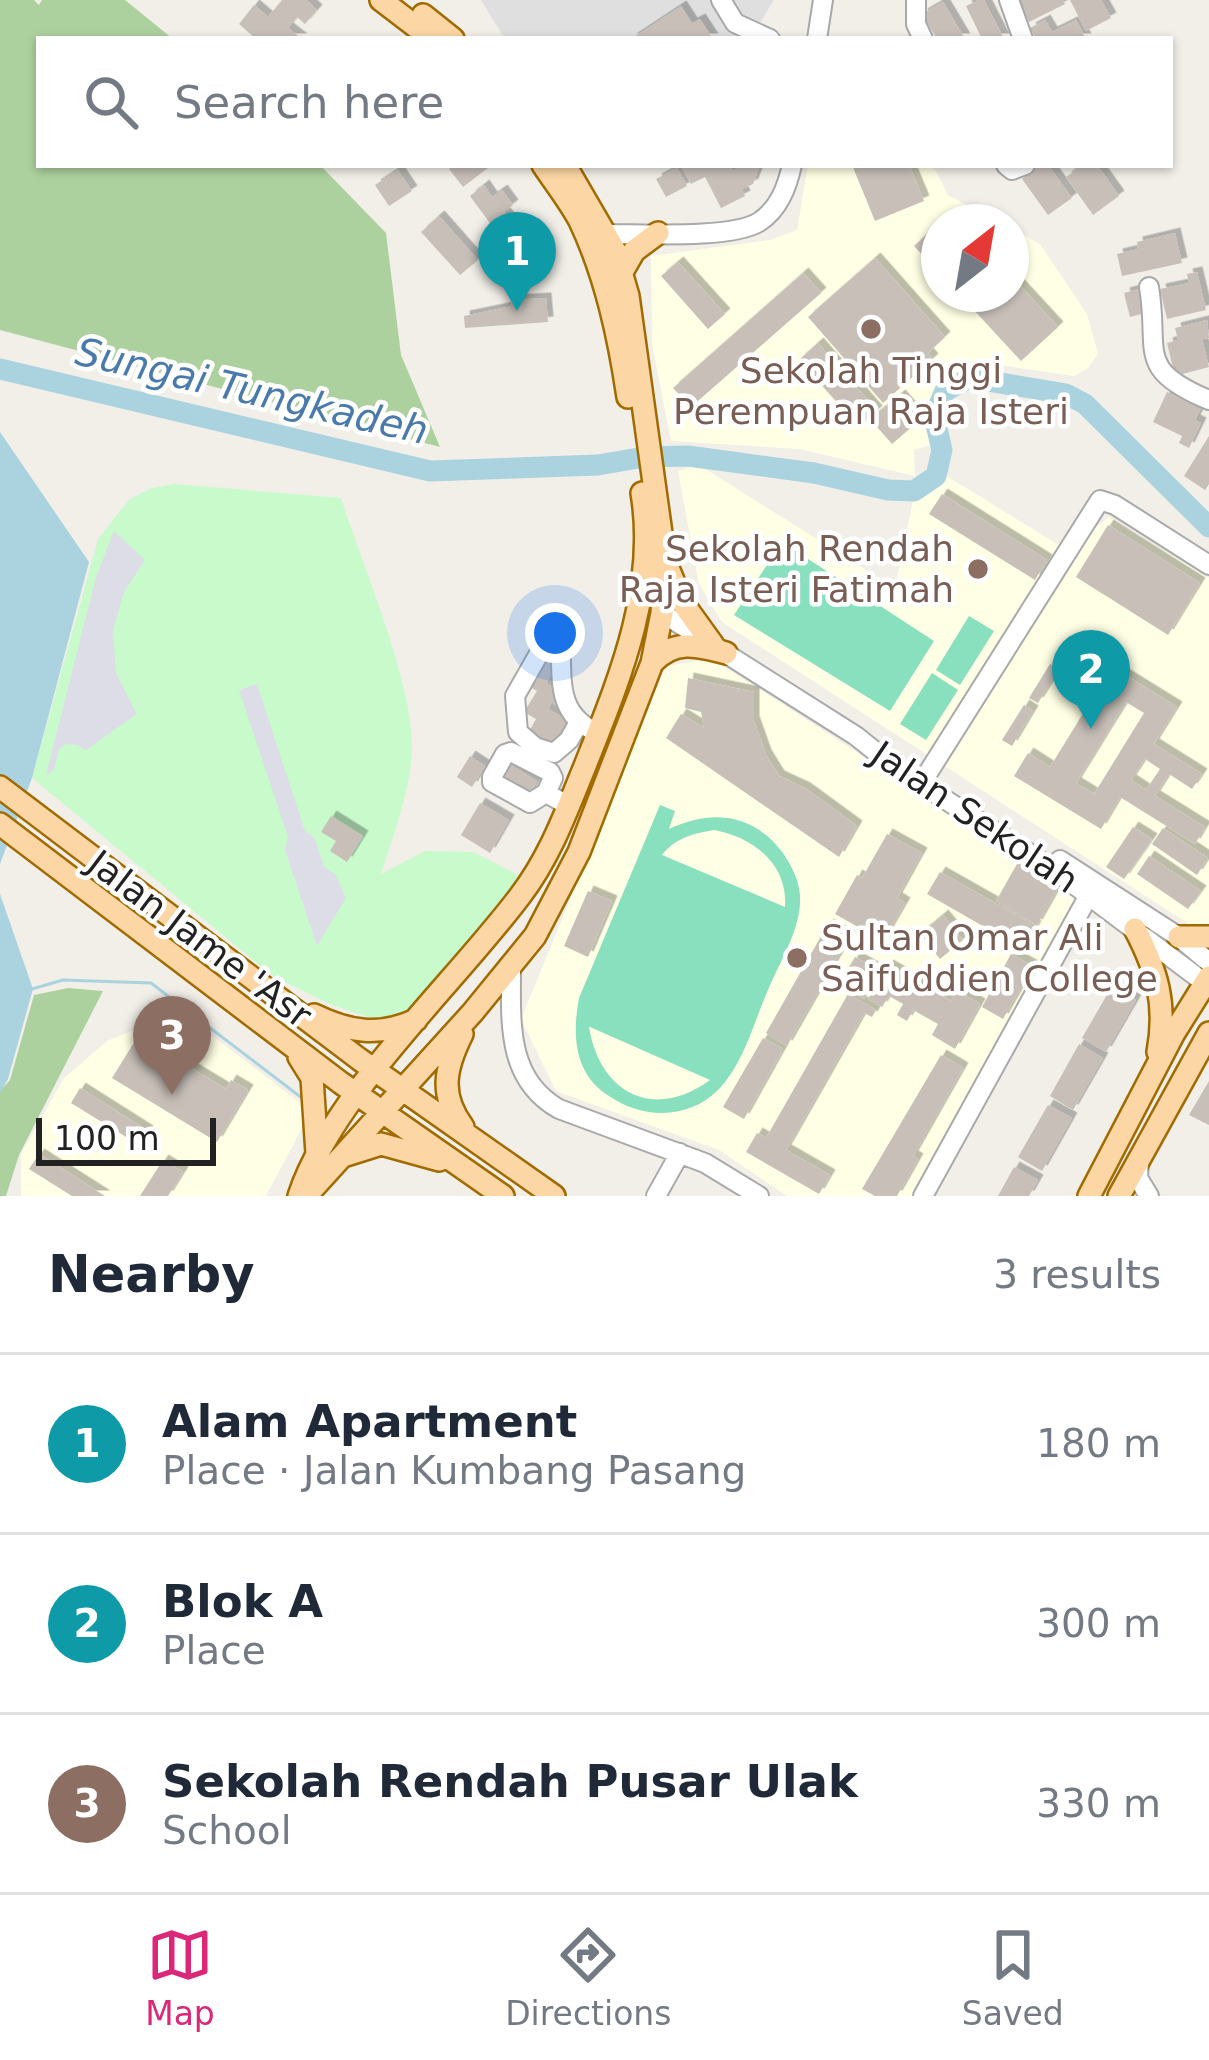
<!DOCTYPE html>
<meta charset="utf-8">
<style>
:root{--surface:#fff;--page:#f2f2f3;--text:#1f2937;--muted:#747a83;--line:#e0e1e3;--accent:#db2777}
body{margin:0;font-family:"DejaVu Sans",sans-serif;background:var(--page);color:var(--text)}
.compass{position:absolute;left:921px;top:204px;width:108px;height:108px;border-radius:50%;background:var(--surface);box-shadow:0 3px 9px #0004;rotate:31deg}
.scale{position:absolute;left:36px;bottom:30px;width:180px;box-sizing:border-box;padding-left:12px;border:6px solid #222;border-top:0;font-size:33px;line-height:42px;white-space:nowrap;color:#222;-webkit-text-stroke:9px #fff;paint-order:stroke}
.you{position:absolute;left:555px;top:633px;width:42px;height:42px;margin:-30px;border:9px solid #fff;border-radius:50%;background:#1a73e8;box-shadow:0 0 0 18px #1a73e833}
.badge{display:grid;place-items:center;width:78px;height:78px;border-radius:50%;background:var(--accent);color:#fff;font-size:39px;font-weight:700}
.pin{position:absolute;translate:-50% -99px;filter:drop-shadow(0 3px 6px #0008)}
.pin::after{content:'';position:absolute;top:63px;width:42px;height:36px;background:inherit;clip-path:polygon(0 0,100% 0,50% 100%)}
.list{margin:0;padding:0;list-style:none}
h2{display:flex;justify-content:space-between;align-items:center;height:156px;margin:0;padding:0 48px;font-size:51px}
h2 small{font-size:39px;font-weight:400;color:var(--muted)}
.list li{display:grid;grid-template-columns:78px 1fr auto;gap:36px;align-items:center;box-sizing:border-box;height:180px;padding:0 48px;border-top:3px solid var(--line)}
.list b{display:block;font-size:45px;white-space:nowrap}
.list p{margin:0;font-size:39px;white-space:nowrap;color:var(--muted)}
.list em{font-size:39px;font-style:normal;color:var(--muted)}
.icon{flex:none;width:66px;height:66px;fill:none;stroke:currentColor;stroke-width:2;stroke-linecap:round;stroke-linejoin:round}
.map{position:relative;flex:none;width:1209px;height:1196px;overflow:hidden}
.search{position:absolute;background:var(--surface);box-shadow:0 3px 9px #0004;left:36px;right:36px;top:36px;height:132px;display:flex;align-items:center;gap:30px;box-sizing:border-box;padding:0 42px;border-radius:0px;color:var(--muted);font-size:45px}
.sheet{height:696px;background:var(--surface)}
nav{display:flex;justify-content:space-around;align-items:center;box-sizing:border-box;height:168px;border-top:3px solid var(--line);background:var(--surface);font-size:33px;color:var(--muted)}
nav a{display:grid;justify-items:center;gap:6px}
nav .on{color:var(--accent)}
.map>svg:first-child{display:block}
</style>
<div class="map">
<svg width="1209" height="1196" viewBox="0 0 1209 1196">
<defs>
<filter id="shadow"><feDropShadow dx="5.5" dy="-5.5" stdDeviation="0" flood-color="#0004"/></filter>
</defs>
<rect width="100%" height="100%" fill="#f2efe9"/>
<!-- residential -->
<path fill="#e0dfdf" d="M481 0H774L750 39H505Z"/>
<!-- education -->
<path fill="#ffffe5" d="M808 165H933L948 195 999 222H939V294H1011V228L1040 244 1087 314 1098 354 1088 368 1074 376 972 361 934 391 924 414 930 445 914 450 915 476 799 449 671 441 652 344 651 256 770 240 797 230Z
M699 465 895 588 914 495 945 475 1067 550 1109 517 1209 578V925L1195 928 722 622 699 584 678 471Z
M712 659 863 756 880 762 1082 896 924 1196H787L719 1150 556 1091 521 1019 666 666Z
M180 1011 311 1111 266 1196H21V1154L64 1078 107 1041Z"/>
<!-- forest -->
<path fill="#add19e" d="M0 0H34L39 5 42 0H125L173 39H39V165H320L386 233 401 355 440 447 0 330Z
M68 988 103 991 19 1155 6 1196H0V1091L10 1080 34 995Z"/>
<!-- park -->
<path fill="#c8facc" d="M174 484 341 498C362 564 413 682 412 747 411 790 394 833 381 874L425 851 473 852 524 878 432 996 386 1023 332 1005 274 977 32 778 98 539 130 499 152 488Z"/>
<!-- pitch -->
<path fill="#88e0be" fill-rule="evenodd" d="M782 542 934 641 890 711 734 615Z
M969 616 994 631 960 685 936 670Z
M932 673 958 690 926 740 900 724Z
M660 805 675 811 669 829C712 809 753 813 783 853 791 865 799 880 800 895 802 928 780 961 768 990 754 1022 743 1065 718 1090 688 1120 642 1119 609 1096 574 1074 572 1035 579 998ZM715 830C754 838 788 864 785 907L662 855C675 838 694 833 715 830ZM589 1027H590L710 1080C654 1121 600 1094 589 1027Z"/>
<!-- plaza -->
<path fill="#dddde8" d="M114 531 145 560 124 592 113 630 116 673 137 714 85 751 78 745 66 744 59 749 54 770 46 775 96 577Z
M257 684 305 831 315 839 324 867 335 874 346 898 317 946 285 850 288 837 239 690Z"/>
<!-- water -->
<path fill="#aad3df" d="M0 432 89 562 32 778 0 864Z
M0 894 33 989 8 1079 0 1093Z"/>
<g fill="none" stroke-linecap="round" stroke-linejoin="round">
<!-- stream -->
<path stroke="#aad3df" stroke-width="3" d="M32 989 63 980 151 983 302 1098"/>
<!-- river -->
<path stroke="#aad3df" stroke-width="21" d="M0 369 430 471 598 465 644 457 688 456 814 473 888 490 914 491 936 476 942 450 934 416 945 391 970 378 1066 394 1085 404 1209 527"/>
</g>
<!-- building -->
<path fill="#c7bfb8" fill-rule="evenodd" filter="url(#shadow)" d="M282 0H306L317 10 305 24 297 17 288 28 302 39H256L239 24 254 5 268 17Z
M979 0H984L1004 39H982L966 6Z
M1018 0H1063L1065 4 1029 22Z
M1070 0H1101L1111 18 1086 31Z
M943 2 965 39H937L922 14Z
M681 6 692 23 700 19 713 39H631Z
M1045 20 1052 32 1076 20 1086 39H1036L1030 28Z
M454 165H492L463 187 449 169Z
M681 165H729L733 171 745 165H760L753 184 742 189 745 196 721 208 705 177 691 184Z
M852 165H909L924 201 875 221Z
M1042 165H1048L1072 198 1048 215 1022 179Z
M1083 165H1097L1119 196 1093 215 1066 177Z
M677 168 687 186 666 197 656 179Z
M398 170 412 191 389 206 375 185Z
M484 185 492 197 502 190 513 205 504 212 510 219 495 230 470 196Z
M439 216 478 260 460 275 421 232Z
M939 223V273L914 246Z
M534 224 549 245 537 254 541 260 521 274 502 247Z
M1175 233 1182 263 1122 276 1117 254 1138 249 1137 242Z
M875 258 945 337 928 353 933 359 883 403 808 317Z
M678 262 725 314 708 329 661 276Z
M1197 272 1206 310 1167 319 1160 289 1189 283 1187 274Z
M803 273 821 293 691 407 673 388Z
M1011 276 1058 327 1021 361 959 294H1011Z
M1143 288 1149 312 1130 317 1124 293Z
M546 298 548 322 465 328 464 316 512 306 511 300Z
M1207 320 1209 338 1202 339 1209 367 1175 376 1167 343 1178 340 1175 328Z
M818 343 877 411 859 427 799 360Z
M1167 392 1201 408 1195 420 1201 423 1189 448 1179 443 1182 436 1153 422Z
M900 395 921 419 892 444 870 419Z
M1209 436V484L1205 490 1184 476Z
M942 494 1047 560 1035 580 929 514Z
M1108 525 1200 583 1168 635 1076 577Z
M1091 654 1177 707 1154 744 1202 774 1192 789 1169 774 1155 796 1205 827 1195 844 1120 797 1101 829 1014 776 1028 753 1050 767 1100 686 1079 673ZM1126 702 1144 713 1094 794 1076 783ZM1145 759 1160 769 1146 790 1131 780Z
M540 656 556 666 546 683 559 691 548 709 572 723 555 752 527 735 536 719 524 712 537 691 523 683Z
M1050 664 1059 669 1038 703 1029 698Z
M688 678 754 692V721L766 755 779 776 805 788 857 826 839 857 666 738 681 714 704 728 701 712 685 708Z
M1024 705 1033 711 1012 746 1002 740Z
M470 756 485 766 472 787 457 777Z
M504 761 537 781 526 800 493 781Z
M480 803 509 820 490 853 461 835Z
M331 816 363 836 347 862 330 851 336 841 321 832Z
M1133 827 1152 839 1124 879 1106 867Z
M1163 828 1208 858 1197 875 1152 844Z
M887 834 922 853 897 898 905 903 883 941 835 914 857 875 862 878Z
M1149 856 1201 891 1188 909 1137 874Z
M1021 857 1062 881 1037 925 996 901Z
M940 872 1036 926 1023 949 927 894Z
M588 891 612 901 588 957 564 946Z
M943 915 963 940 940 959 920 934Z
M828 924 850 936 787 1046 766 1033Z
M1011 954 1033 966 1003 1019 982 1007Z
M855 957 880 971 864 999 839 984Z
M888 965 951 1001 957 991 980 1004 955 1049 932 1035 938 1024 913 1010 907 1021 897 1015 903 1004 889 996 882 1007 868 999Z
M1112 986 1136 1000 1106 1052 1082 1038Z
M848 994 876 1010 872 1017 864 1013 786 1150 830 1175 819 1194 746 1152 757 1133 766 1138Z
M138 1036 226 1089 231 1080 248 1090 217 1142 112 1078Z
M763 1038 783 1049 744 1119 723 1107Z
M1079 1044 1103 1058 1073 1110 1050 1096Z
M941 1055 963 1068 913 1156 918 1159 897 1196H875L862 1189Z
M1209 1081V1125L1189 1115Z
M80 1088 148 1131 139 1145 71 1103Z
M1048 1105 1072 1118 1042 1171 1018 1157Z
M39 1154 105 1196H72L29 1169Z
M163 1160 183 1172 168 1196H140Z
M1014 1167 1038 1180 1029 1196H998Z"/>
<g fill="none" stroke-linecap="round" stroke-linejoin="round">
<!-- minor casing -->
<g stroke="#a9a9a9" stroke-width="22">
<path id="minor" d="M721 0 735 23 770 39
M916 0V24L923 39
M1009 0 1023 39
M817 39 823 0
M1006 165 1012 170 1025 165
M596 234C633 233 730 240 759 222 779 209 787 187 792 165
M1149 287C1160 351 1134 369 1209 400
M662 613 856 736 896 768 1052 868 1209 986
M578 724 569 740 554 753 535 747 518 732 515 696 545 643 561 652C561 689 561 717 598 733
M926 776 1100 500 1115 505 1209 565
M546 793 530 803 492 782V777L505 754 511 752 550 772 553 778 546 793 569 806
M1060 860 1179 937 1209 962
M511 968C511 1022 506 1079 559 1109L705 1163 759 1196
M1139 1161 1138 1178 1149 1196
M656 1196 680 1153
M923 1196 1089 895"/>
</g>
<!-- major casing -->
<g stroke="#a06b00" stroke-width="26">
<path id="major" d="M381 0 432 39
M423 15 453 39
M543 165C555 183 570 202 580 221 606 276 619 337 628 397
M622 272 634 251 658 233
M668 568 682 602 713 645
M652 663C674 639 697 645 726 653
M0 787 359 1059 554 1196
M0 824 341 1083 503 1196
M1135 929C1157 971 1167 1004 1158 1052
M1179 937H1209
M314 1015C349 1032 379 1037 416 1020
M462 1034C445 1068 439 1095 463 1127
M299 1057 312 1078 317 1154
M343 1156 381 1144 439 1160
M299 1196C333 1094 454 984 520 896 550 857 566 812 585 766 619 680 658 588 642 493
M306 1196 473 1012 535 936 579 852 652 663 662 613 665 562 628 296 615 251 565 165
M1089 1196 1174 1033 1209 977
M1119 1196 1209 1033"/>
</g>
<!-- minor -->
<use href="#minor" stroke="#fff" stroke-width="18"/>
<!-- major -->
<use href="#major" stroke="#fcd6a4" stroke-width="21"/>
</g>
<!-- markers -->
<g fill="#8d6e63" stroke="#fff" stroke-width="4.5">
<circle cx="871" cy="329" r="12"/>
<circle cx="978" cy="569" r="12"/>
<circle cx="797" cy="958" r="12"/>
</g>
<g text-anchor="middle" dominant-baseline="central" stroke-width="9" stroke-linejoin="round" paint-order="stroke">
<!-- education labels -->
<g font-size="36" fill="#785e54" stroke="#fff">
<text x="871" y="370">Sekolah Tinggi<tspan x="871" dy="41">Perempuan Raja Isteri</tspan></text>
<text x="954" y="548" text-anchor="end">Sekolah Rendah<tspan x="954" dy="41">Raja Isteri Fatimah</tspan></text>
<text x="821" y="937" text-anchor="start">Sultan Omar Ali<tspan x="821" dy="41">Saifuddien College</tspan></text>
</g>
<!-- street labels -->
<g font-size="36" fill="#222" stroke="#fff">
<text transform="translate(975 817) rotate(34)">Jalan Sekolah</text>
<text transform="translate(200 939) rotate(37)">Jalan Jame 'Asr</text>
</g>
<!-- water labels -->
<g font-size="39" font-style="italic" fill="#4a7aab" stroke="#fff">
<text transform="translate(252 391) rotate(13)">Sungai Tungkadeh</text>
</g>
</g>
</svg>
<svg class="compass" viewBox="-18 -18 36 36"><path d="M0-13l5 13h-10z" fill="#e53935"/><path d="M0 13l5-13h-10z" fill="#747a83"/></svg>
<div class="scale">100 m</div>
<div class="you"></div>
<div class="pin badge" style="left:517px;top:311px;background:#0f9aa8">1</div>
<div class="pin badge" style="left:1091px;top:729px;background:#0f9aa8">2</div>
<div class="pin badge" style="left:172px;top:1095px;background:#8d6e63">3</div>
<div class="search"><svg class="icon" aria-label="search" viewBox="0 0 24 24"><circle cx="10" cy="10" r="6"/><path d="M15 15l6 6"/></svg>Search here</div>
</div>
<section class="sheet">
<h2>Nearby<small>3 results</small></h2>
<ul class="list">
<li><span class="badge" style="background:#0f9aa8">1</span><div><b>Alam Apartment</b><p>Place · Jalan Kumbang Pasang</p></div><em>180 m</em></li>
<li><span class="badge" style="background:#0f9aa8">2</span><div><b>Blok A</b><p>Place</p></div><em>300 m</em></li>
<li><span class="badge" style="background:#8d6e63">3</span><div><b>Sekolah Rendah Pusar Ulak</b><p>School</p></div><em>330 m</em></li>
</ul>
</section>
<nav>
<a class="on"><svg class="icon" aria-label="map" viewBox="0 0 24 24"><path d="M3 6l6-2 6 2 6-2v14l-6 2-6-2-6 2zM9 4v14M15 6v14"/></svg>Map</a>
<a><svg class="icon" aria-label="directions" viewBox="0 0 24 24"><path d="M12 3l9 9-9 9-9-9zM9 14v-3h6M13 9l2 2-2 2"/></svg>Directions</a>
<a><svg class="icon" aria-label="saved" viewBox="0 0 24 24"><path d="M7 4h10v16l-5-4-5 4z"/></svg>Saved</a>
</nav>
